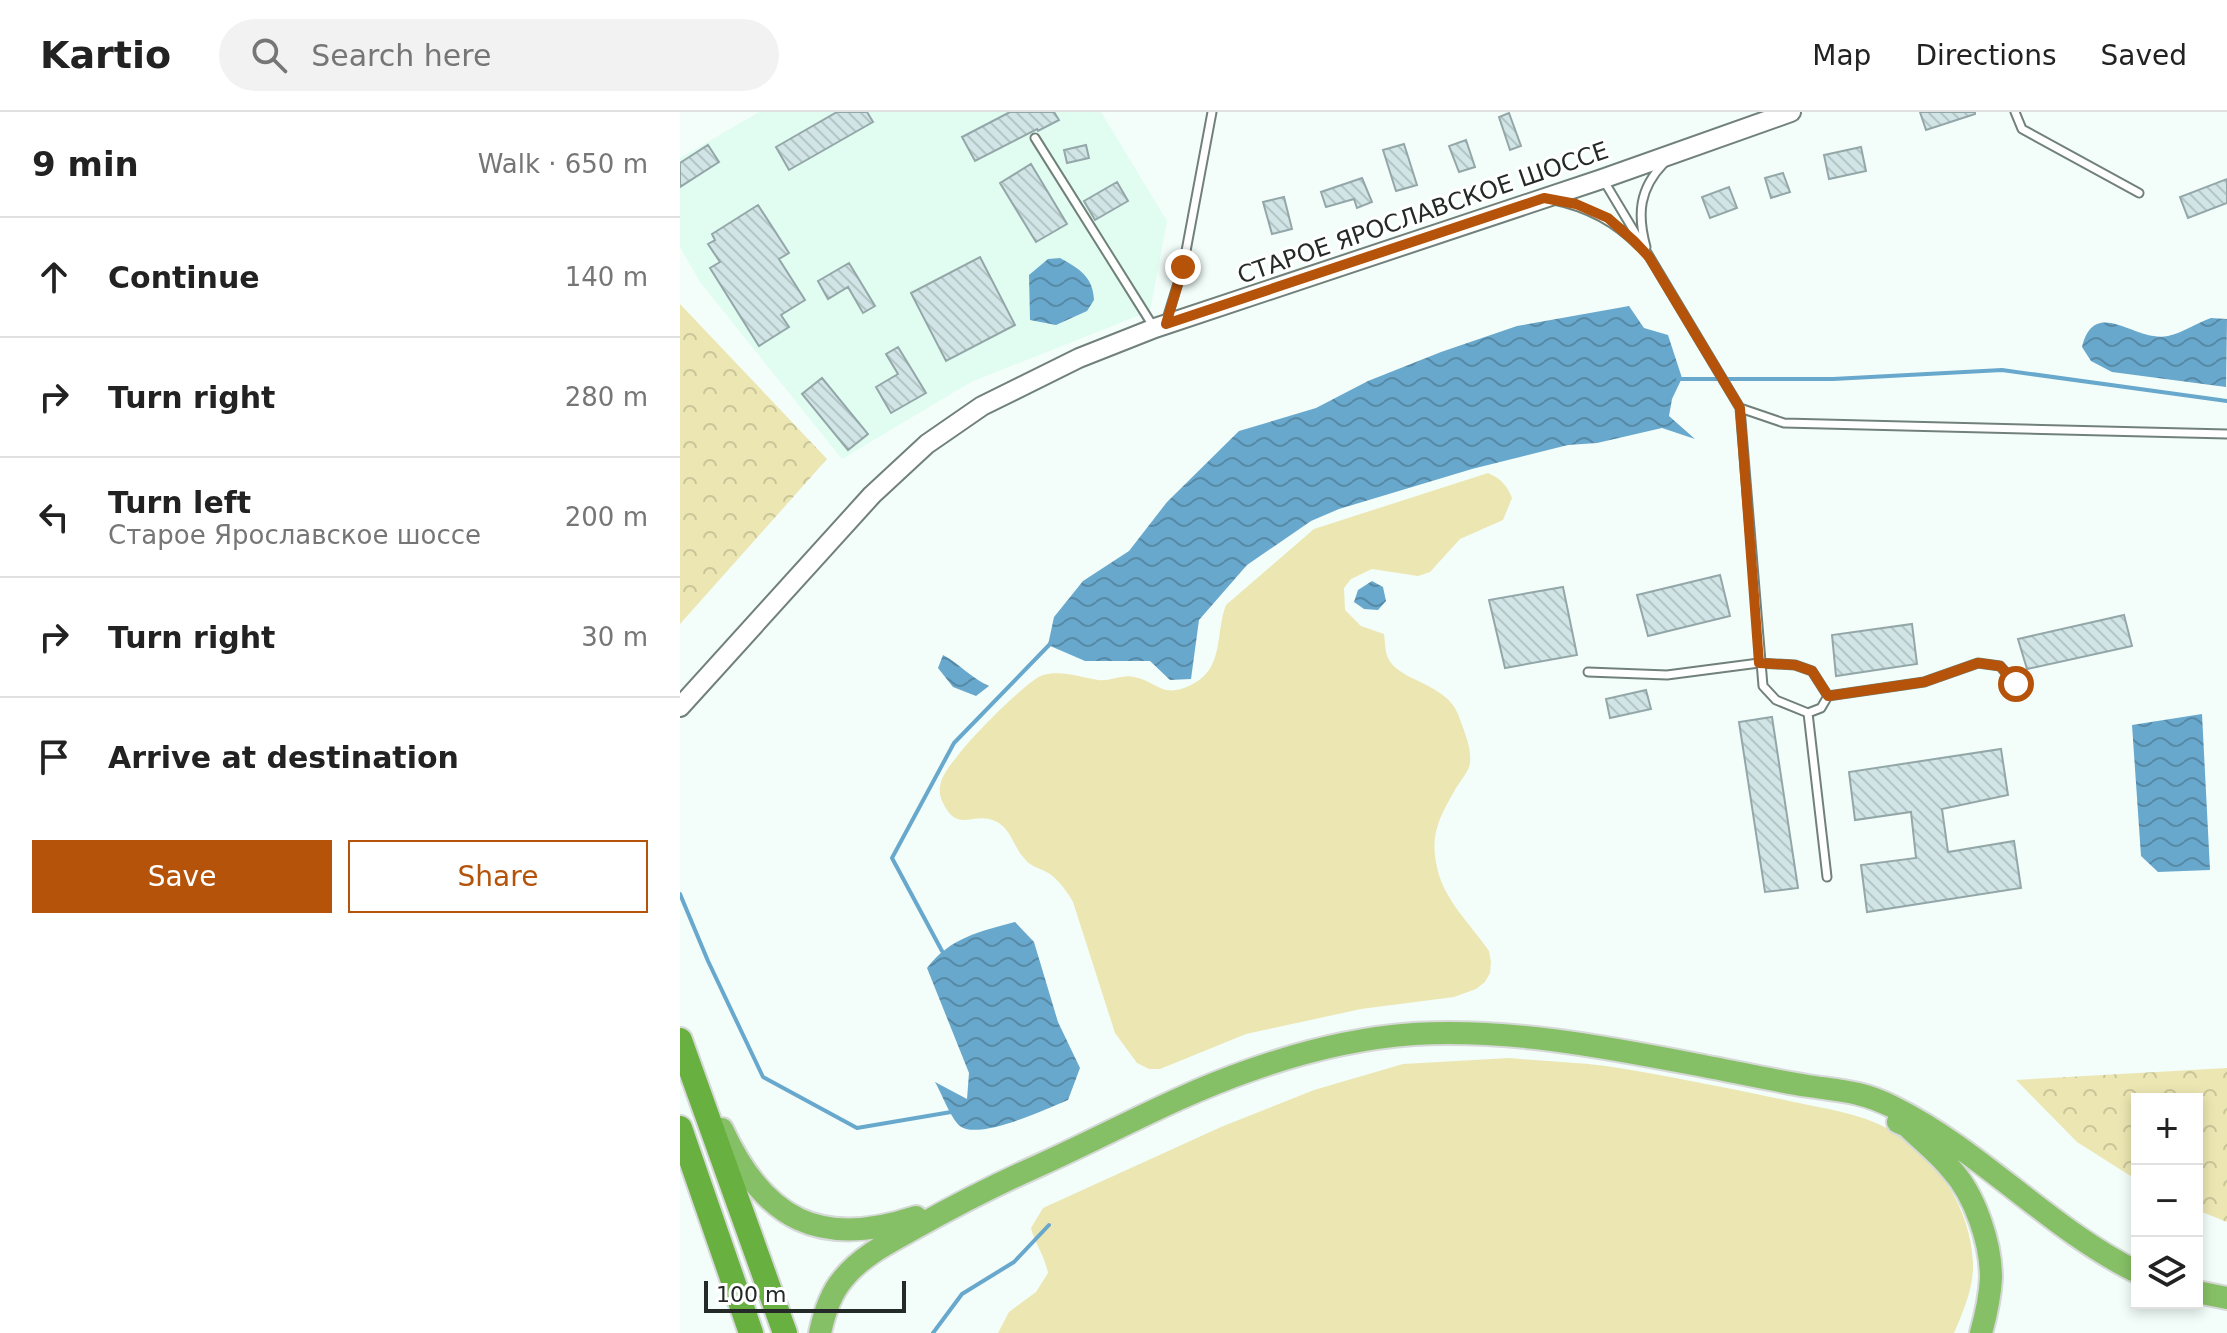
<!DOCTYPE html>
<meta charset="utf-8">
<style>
:root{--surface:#fff;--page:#f2f2f2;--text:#222;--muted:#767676;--line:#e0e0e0;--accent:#b45309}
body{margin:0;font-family:"DejaVu Sans",sans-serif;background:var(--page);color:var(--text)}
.controls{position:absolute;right:24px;bottom:24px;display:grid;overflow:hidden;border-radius:0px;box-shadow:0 4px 12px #0003}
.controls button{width:72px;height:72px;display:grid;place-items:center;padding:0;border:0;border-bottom:2px solid var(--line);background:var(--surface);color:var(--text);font:40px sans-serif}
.scale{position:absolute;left:24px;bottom:20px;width:202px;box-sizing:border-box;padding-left:8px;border:4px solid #232a27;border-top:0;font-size:22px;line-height:28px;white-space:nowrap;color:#232a27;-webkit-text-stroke:6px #fff;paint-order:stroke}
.stop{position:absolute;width:24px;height:24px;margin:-18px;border:6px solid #b45309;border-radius:50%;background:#fff}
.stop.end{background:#b45309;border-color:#fff;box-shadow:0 2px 8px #0008}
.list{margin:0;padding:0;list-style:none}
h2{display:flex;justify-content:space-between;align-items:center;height:104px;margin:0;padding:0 32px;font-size:34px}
h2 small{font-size:26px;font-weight:400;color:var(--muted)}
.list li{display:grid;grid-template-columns:52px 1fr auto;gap:24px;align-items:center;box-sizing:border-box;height:120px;padding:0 32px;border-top:2px solid var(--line)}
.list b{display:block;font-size:30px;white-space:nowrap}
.list p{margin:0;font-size:26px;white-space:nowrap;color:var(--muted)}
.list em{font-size:26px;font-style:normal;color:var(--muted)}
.actions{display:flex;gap:16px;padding:24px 32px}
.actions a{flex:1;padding:18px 0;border:2px solid var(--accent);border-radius:0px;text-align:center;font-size:28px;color:var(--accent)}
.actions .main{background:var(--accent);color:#fff}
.icon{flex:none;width:44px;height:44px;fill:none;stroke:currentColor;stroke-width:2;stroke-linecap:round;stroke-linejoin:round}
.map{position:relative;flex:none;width:1547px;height:1221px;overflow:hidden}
header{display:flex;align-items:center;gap:48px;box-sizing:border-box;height:112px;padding:0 40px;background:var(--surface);border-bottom:2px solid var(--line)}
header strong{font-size:38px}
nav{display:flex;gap:44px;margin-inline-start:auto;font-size:28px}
.search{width:560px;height:72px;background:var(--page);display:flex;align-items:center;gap:20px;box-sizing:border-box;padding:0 28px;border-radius:44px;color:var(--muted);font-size:30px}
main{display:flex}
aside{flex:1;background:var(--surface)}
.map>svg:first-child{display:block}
</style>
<header>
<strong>Kartio</strong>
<div class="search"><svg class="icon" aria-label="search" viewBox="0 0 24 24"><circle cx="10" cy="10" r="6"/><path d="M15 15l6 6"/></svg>Search here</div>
<nav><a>Map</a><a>Directions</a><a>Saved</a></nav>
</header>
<main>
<aside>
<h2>9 min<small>Walk · 650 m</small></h2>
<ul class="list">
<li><svg class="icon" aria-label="ahead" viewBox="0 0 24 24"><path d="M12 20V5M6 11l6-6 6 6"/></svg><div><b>Continue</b></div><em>140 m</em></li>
<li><svg class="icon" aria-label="right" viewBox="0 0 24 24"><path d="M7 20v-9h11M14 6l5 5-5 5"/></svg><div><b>Turn right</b></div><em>280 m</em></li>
<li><svg class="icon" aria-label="left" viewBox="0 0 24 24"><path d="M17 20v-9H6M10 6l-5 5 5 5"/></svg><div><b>Turn left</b><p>Старое Ярославское шоссе</p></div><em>200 m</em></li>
<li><svg class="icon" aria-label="right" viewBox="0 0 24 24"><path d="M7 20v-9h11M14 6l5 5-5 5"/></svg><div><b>Turn right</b></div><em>30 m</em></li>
<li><svg class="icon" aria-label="arrive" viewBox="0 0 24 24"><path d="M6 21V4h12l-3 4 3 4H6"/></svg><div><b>Arrive at destination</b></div></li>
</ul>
<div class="actions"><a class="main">Save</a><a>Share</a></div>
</aside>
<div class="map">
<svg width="1547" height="1221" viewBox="0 0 1547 1221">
<defs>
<pattern id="forest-crowns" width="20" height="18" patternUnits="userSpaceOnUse" patternTransform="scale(2)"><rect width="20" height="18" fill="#ebe6b2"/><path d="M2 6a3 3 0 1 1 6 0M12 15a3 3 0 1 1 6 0" fill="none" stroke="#c9c599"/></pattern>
<pattern id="water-waves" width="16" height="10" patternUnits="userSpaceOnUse" patternTransform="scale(2)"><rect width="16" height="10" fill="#69a8cd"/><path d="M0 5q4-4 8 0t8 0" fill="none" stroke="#5689a6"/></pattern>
<pattern id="building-back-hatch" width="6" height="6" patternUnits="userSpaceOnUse" patternTransform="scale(2)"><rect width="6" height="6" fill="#d1e5e6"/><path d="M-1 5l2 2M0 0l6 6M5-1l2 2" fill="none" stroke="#b3c5c5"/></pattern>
</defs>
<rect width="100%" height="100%" fill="#f3fefa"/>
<!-- built -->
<path fill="#e1fcf1" d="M79 0H421L487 109 470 199 291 270 162 347 20 170 0 135V46Z"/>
<!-- grass -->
<path fill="#ebe6b2" d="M808 361C821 367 827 373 832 386L823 408 780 427 750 460 738 464 692 457 671 467 664 476 665 498 681 514 704 522C705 529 705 540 708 546 718 569 766 571 778 602 783 617 794 639 789 655 786 662 780 670 776 676 758 708 748 725 759 763 768 792 792 814 809 839L811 850 810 861 805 870 796 877 774 885 681 897 566 922 480 957H469L457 951 435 921 393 790C387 779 379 769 370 762 361 756 350 755 344 746 333 734 331 716 315 709 293 699 278 722 263 691 253 672 268 656 279 642 290 627 347 568 363 563 381 558 400 565 418 568 429 570 442 562 454 565 478 570 482 587 511 573 545 557 535 521 546 493L634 417Z
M829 946C861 949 894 950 926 954 986 963 1046 976 1105 988 1139 996 1179 1000 1210 1018 1257 1044 1291 1097 1293 1151 1294 1175 1283 1200 1274 1221H318L329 1200 356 1180 368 1161C365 1144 355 1132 351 1116L363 1096 541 1015 634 978 723 952Z"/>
<!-- forest -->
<path fill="url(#forest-crowns)" d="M0 192 147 347 0 512Z
M1547 956V1110L1517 1098V987H1457V1068L1397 1030 1336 968Z"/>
<!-- water -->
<path fill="url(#water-waves)" d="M380 146C400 157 413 165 414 188L407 199 376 213 350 208 349 163 368 147Z
M949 194 964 216 988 223 1002 266 992 287 989 304 1015 327 982 316 917 331 888 333 792 357 659 397 631 409 567 453 519 508 511 567 490 568 470 549H405L368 533 374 505 403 469 449 439 487 390 559 319 636 296 688 269 761 240 837 214Z
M1531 206 1547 207 1546 275 1432 260 1411 249 1402 235C1415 183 1455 231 1488 224 1502 221 1517 211 1531 206Z
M692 469 703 475 706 489 698 498 684 497 674 490 678 478Z
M263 543C280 552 291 566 309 574L296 584 273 575 258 556Z
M1522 602 1530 758 1478 760 1461 744 1452 613Z
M335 810 354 830 378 910 400 956 388 988C369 996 298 1029 280 1014 271 1007 261 980 255 970L287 987 289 961 247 856C271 825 299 820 335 810Z"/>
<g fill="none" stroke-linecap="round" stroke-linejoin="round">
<!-- stream -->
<path stroke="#69a8cd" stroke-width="4" d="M998 267H1153L1322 258 1547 289
M0 782 28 849 83 965 177 1016 277 999
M262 839 212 746 274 631 371 531
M253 1221 282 1182 334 1150 369 1113"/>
</g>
<!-- building -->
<path fill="url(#building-back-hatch)" stroke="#94a7a8" stroke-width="2" d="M157 0H187L193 10 109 58 96 35Z
M330 0H374L379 8 358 19 357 17 295 49 282 25Z
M1240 0H1295V2L1246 18Z
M829 1 841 34 830 38 819 5Z
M786 28 795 55 779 60 769 34Z
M724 32 737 73 716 79 703 38Z
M28 33 39 50 0 75V51Z
M406 33 409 46 387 51 384 38Z
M1181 35 1186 59 1149 67 1144 43Z
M351 52 387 112 356 130 320 71Z
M1103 61 1110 80 1091 86 1085 66Z
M682 66 692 90 677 96 674 87 646 95 641 80Z
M1547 67V91L1508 106 1500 85Z
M437 70 448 89 415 108 404 89Z
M1049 75 1057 96 1030 106 1022 85Z
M604 85 612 117 592 122 583 90Z
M78 93 109 141 99 147 125 188 101 203 109 215 79 234 30 156 40 150 28 132 35 128 32 122Z
M300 145 335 213 266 249 231 181Z
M169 151 195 194 183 201 168 175 148 187 138 169Z
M218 235 246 281 211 301 196 275 218 262 206 242Z
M142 266 188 322 168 338 122 282Z
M1040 463 1050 504 968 524 957 483Z
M883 475 897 543 825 556 809 488Z
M1444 503 1452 534 1347 557 1338 527Z
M1232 512 1237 552 1156 564 1152 523Z
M966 578 971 597 930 606 926 587Z
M1092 605 1118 776 1085 780 1059 610Z
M1321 637 1328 683 1262 697 1268 740 1334 729 1341 776 1187 800 1181 753 1236 746 1231 700 1175 708 1169 660Z"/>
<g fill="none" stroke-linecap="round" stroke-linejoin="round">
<!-- service casing -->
<g stroke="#71817a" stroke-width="11">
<path id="service" d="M1335 0 1342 17 1459 81
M355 26 473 214
M924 69 1060 296 1083 574 1096 588 1128 601 1147 765
M874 88C908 95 935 109 959 134
M966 135C957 102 959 77 984 51
M486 210 503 155 532 0
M1060 296 1104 311 1547 322
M908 560 987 563 1079 551 1115 553 1132 559 1148 584 1141 596 1128 601
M1148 584 1244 570 1298 551 1320 554 1336 572"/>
</g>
<!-- secondary casing -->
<g stroke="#71817a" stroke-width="22">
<path id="secondary" d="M0 595 192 383 247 332 302 294 399 246 475 216 922 67 1111 0"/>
</g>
<!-- trunk casing -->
<g stroke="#d7d9d8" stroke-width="26">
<path id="trunk" d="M1218 1010 1227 1014C1241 1028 1258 1041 1271 1057 1295 1083 1311 1131 1311 1166 1310 1185 1306 1203 1301 1221
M42 1017C84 1108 140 1137 236 1105
M1517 1180 1547 1186
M140 1221C144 1202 150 1182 163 1167 181 1144 210 1130 235 1116 276 1093 317 1072 360 1053 429 1022 496 984 568 959 621 940 677 926 734 922 834 916 935 937 1034 956 1065 962 1096 969 1128 974 1161 979 1181 979 1213 995 1302 1039 1368 1116 1457 1160"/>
</g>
<!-- motorway casing -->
<g stroke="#d7d9d8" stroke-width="28">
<path id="motorway" d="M0 928 105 1221
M0 1016 71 1221"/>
</g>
<!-- service -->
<use href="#service" stroke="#fff" stroke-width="7"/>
<!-- secondary -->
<use href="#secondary" stroke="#fff" stroke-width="18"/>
<!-- trunk -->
<use href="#trunk" stroke="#86c066" stroke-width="22"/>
<!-- motorway -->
<use href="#motorway" stroke="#68b03f" stroke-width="24"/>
</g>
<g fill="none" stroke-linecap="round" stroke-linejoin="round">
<!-- route -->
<path stroke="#b45309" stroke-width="10" d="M503 155 486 212 864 86 896 92 928 106 954 129 969 145 1060 296 1079 551 1115 553 1132 559 1148 584 1244 570 1298 551 1320 554 1336 572"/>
</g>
<g text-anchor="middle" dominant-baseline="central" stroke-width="6" stroke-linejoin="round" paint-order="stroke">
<!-- street labels -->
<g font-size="24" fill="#232a27" stroke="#fff">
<text transform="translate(743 101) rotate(-19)">СТАРОЕ ЯРОСЛАВСКОЕ ШОССЕ</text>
</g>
</g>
</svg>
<div class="controls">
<button>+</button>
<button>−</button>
<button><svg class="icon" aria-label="layers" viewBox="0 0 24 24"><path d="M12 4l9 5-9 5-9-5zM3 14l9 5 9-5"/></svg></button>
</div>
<div class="scale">100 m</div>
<div class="stop" style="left:1336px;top:572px"></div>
<div class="stop end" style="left:503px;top:155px"></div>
</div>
</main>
